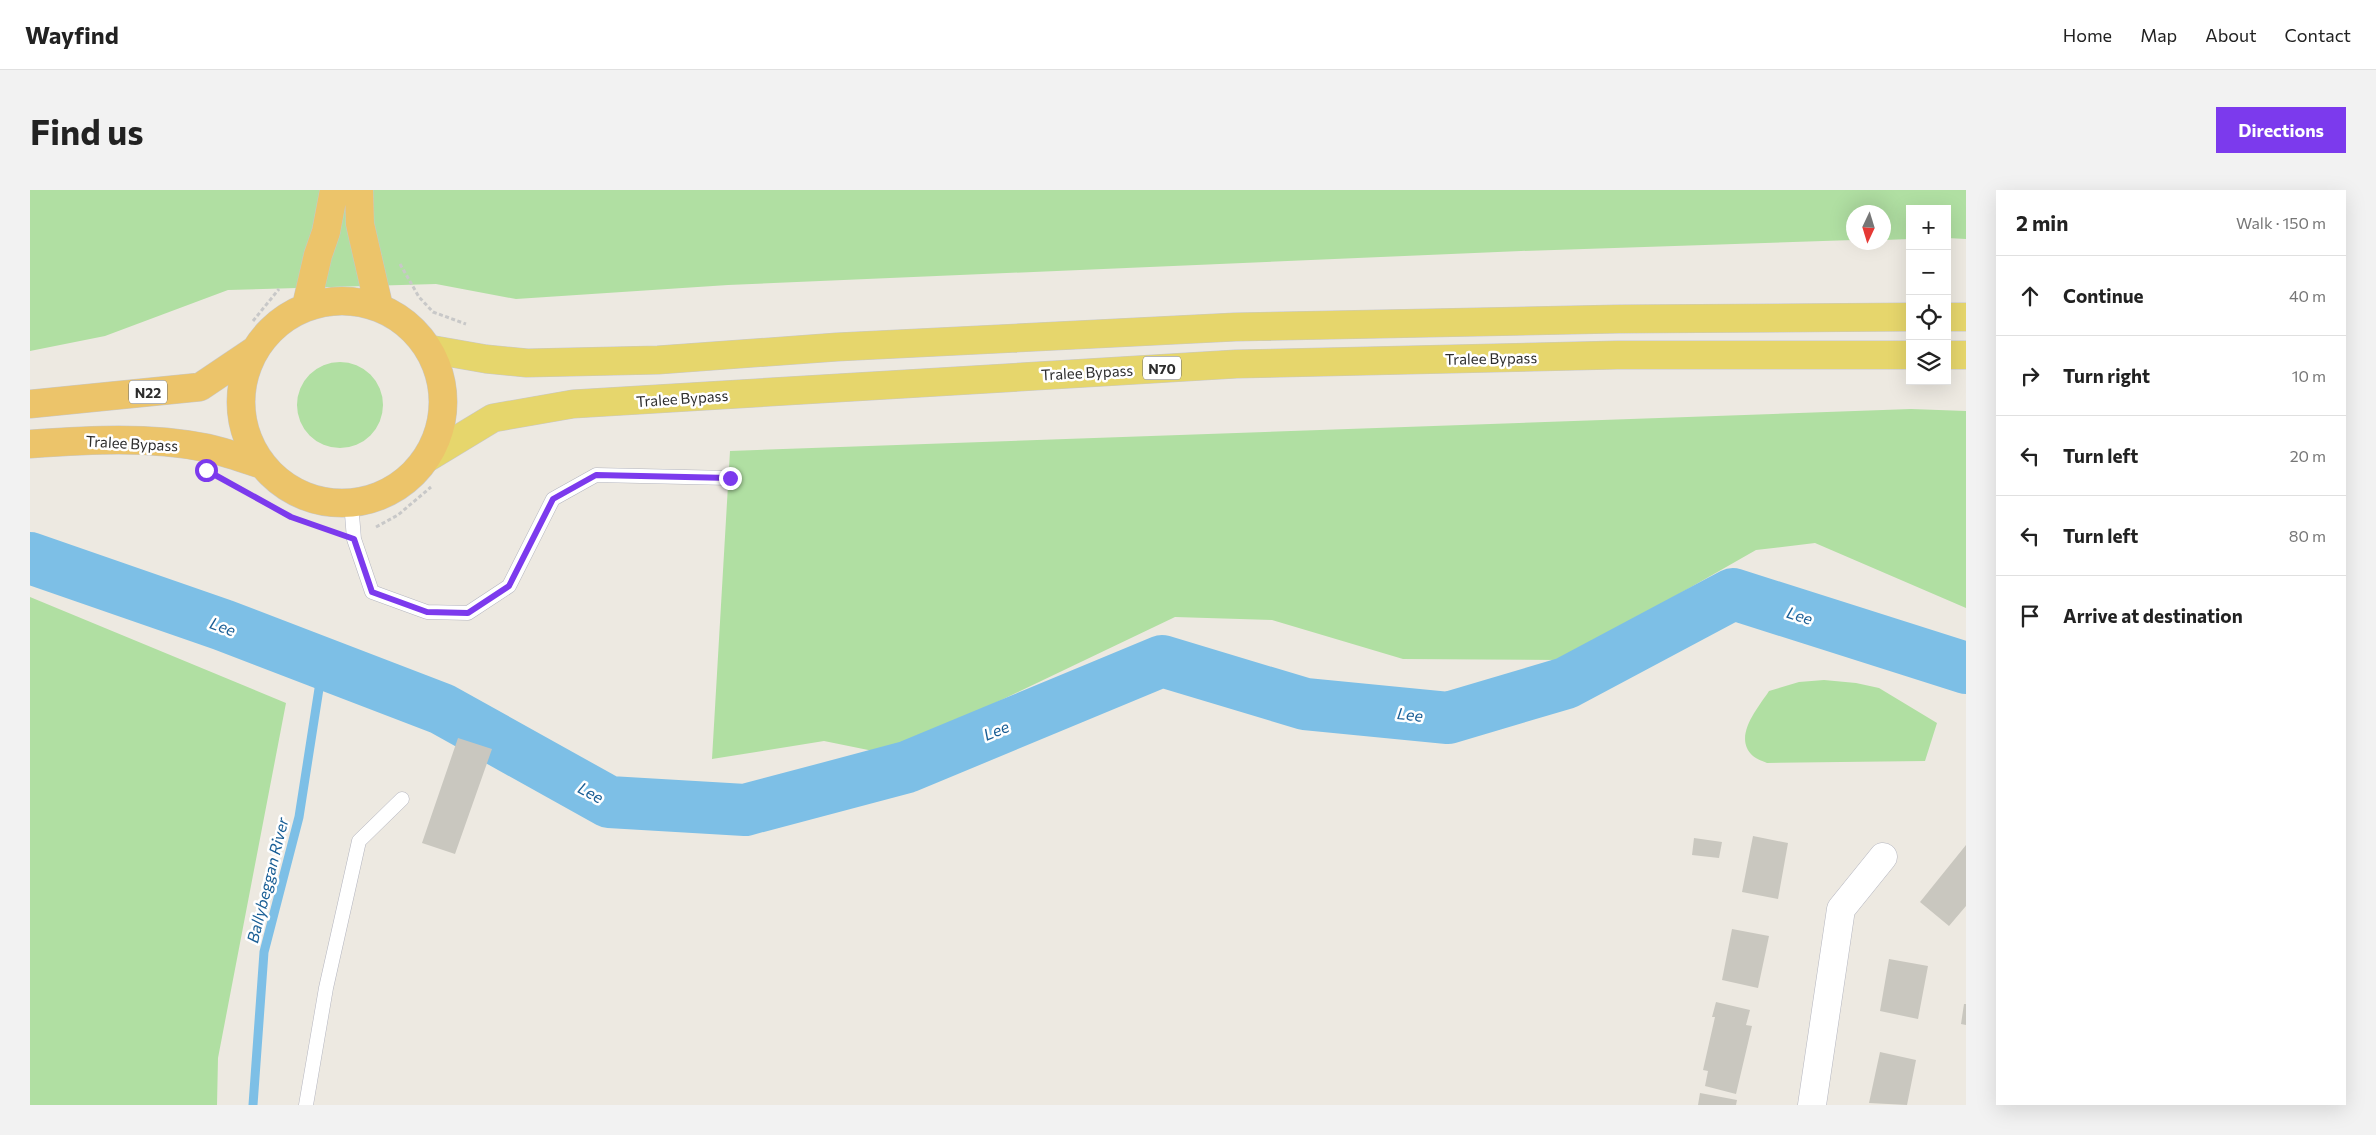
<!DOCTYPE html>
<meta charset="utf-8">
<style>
:root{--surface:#fff;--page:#f2f2f2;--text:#222;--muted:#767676;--line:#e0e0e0;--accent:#7c3aed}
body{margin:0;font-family:Commissioner,sans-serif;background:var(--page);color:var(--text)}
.controls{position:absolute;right:15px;top:15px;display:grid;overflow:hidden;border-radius:0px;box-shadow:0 5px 20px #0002}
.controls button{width:45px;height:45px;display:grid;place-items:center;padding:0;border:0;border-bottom:1px solid var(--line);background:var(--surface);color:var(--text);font:25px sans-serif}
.compass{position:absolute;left:1816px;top:15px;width:45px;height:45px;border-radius:50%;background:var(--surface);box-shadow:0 5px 20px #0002;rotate:184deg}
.stop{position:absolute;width:15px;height:15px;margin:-11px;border:4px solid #7c3aed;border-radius:50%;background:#fff}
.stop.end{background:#7c3aed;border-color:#fff;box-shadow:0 1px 5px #0008}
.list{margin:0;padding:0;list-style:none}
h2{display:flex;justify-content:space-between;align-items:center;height:65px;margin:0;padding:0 20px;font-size:21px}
h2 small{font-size:16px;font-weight:400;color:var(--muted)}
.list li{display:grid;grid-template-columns:32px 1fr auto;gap:15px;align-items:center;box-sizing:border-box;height:80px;padding:0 20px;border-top:1px solid var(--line)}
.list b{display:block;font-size:19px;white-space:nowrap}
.list em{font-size:16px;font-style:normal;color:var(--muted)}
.icon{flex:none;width:28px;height:28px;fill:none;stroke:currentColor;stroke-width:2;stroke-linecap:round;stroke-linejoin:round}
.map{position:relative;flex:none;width:1936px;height:915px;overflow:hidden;border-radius:0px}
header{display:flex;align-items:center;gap:30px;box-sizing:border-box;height:70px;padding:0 25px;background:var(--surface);border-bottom:1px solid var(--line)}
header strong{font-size:24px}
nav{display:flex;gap:28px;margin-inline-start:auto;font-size:18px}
.intro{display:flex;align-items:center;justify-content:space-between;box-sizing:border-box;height:120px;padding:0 30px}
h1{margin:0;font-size:35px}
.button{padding:12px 22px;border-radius:0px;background:var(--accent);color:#fff;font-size:18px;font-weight:700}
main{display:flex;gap:30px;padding:0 30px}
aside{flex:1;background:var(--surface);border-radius:0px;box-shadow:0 5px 20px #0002}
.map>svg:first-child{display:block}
</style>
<header>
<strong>Wayfind</strong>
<nav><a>Home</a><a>Map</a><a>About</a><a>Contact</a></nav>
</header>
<div class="intro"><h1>Find us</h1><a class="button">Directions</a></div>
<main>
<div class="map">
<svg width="1936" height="915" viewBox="0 0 1936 915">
<rect width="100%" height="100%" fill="#ede9e1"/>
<!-- green -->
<path fill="#b0dfa2" d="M0 0H1936V49L1917 48V19H1880V49L1854 50V22H1824L1823 50 1491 61 698 95 486 109 406 94 198 100 75 146 0 161Z
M267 215a43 43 0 1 1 86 0a43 43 0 1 1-86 0Z
M1881 219 1936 221V418L1785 353 1726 360 1533 470 1373 469 1242 430 1145 427 858 564 794 551 682 569 700 261Z
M0 407 256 513 188 868 187 915H0Z
M1794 490 1826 493 1849 498 1907 533 1895 571 1737 573C1733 571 1726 569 1723 566 1702 547 1728 518 1739 501L1769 492Z"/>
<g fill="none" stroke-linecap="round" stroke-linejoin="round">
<!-- stream -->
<path stroke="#7dbfe6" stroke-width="9" d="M223 915 234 762 269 627 293 473"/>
<!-- river -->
<path stroke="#7dbfe6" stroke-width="52" d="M0 368 193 435 412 519 579 612 715 620 877 577 1132 471 1275 514 1418 528 1536 493 1703 404 1936 478"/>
</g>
<!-- building -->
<path fill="#c9c7bf" d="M428 548 462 559 425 664 392 653Z
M1723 646 1758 653 1748 709 1712 702Z
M1664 648 1692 652 1689 668 1662 665Z
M1936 655V716L1919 736 1890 712Z
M1702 739 1739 746 1728 798 1692 790Z
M1859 769 1898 776 1888 829 1850 821Z
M1686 812 1720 820 1716 835 1722 836 1706 904 1675 896 1678 881 1673 880 1685 827H1682Z
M1934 814H1936V835L1931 834Z
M1850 862 1886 870 1877 915 1839 913Z
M1670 903 1707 910 1706 915H1668Z"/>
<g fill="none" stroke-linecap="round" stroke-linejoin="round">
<!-- service casing -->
<g stroke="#b4b5bf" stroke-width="15">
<path id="service" d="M321 312 324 349 342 402 397 422 438 423 479 396 523 309 566 285 700 288
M276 915 296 798 329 651 372 609"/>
</g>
<!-- minor casing -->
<g stroke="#b4b5bf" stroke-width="29">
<path id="minor" d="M1782 915 1811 719 1853 667"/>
</g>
<!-- primary casing -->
<g stroke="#c8c8c8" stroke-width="29">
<path id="primary" d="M1917 127H1936
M399 159 456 169 497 173 628 170 807 157 1205 137 1588 129 1880 127
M1917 165H1936
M397 268 463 228 543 214 1206 174 1587 165H1880"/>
</g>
<!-- trunk casing -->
<g stroke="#c8c8c8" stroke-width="29">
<path id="trunk" d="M329 0 330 34 349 117
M211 212a101 101 0 1 1 202 0a101 101 0 1 1-202 0Z
M276 117 288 65 296 42 304 0
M0 214 170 197 225 160
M0 254C58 250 119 246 177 258 196 262 214 269 233 275"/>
</g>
<!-- path -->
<path stroke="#c8c8c8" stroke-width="3" stroke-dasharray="4 2.5" stroke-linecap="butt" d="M370 74 389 107 403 122 436 134
M223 131 249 99
M214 301 261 327 301 341
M346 337 368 325 401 297"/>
<!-- service -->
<use href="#service" stroke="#fff" stroke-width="14"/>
<!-- minor -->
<use href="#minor" stroke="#fff" stroke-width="28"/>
<!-- primary -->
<use href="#primary" stroke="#e6d66c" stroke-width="28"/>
<!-- trunk -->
<use href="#trunk" stroke="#ecc46a" stroke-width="28"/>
</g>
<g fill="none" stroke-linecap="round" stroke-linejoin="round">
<!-- route -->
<path stroke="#7c3aed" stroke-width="6" d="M176 280 261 327 324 349 342 402 397 422 438 423 479 396 523 309 566 285 700 288"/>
</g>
<g text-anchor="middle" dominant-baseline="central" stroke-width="5" stroke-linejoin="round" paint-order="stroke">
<!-- shield labels -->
<g fill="#fff" stroke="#6c6c6c" stroke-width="1">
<rect x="1113" y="166.5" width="38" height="23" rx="4"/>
<rect x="99" y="190.5" width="38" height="23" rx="4"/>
</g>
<g font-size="14" font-weight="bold" fill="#2d2d2d">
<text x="1132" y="178">N70</text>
<text x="118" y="202">N22</text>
</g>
<!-- street labels -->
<g font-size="15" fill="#2d2d2d" stroke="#fff">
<text transform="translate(1461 168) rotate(-1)">Tralee Bypass</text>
<text transform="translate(1057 182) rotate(-3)">Tralee Bypass</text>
<text transform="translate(652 208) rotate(-4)">Tralee Bypass</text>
<text transform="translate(102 253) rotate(3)">Tralee Bypass</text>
</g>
<!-- water labels -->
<g font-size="16" font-style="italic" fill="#195e95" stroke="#fff">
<text transform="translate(1770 425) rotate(18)">Lee</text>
<text transform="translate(193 436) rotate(20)">Lee</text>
<text transform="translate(1380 524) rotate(6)">Lee</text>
<text transform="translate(966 540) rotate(-23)">Lee</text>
<text transform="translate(561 602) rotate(28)">Lee</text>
<text transform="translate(237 690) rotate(-76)">Ballybeggan River</text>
</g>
</g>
</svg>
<div class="controls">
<button>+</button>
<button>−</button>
<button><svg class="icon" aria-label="locate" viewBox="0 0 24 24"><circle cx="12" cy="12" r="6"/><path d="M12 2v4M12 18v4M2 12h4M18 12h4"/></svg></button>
<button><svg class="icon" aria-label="layers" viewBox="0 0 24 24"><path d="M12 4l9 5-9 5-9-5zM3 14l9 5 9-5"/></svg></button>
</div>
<svg class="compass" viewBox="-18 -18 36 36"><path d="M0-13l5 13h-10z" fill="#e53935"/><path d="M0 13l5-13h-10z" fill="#767676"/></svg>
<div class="stop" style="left:176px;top:280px"></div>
<div class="stop end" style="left:700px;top:288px"></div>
</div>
<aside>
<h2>2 min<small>Walk · 150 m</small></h2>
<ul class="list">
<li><svg class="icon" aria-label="ahead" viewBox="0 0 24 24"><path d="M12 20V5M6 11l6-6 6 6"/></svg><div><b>Continue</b></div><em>40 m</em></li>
<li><svg class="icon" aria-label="right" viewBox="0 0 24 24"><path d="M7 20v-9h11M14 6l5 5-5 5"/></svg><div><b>Turn right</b></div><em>10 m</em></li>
<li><svg class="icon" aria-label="left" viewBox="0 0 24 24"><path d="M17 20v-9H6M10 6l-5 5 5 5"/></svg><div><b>Turn left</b></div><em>20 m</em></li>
<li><svg class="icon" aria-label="left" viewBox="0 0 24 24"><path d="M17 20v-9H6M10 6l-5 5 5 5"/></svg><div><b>Turn left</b></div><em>80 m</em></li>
<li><svg class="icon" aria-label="arrive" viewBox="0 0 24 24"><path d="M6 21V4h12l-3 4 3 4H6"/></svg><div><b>Arrive at destination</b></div></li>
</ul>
</aside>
</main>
